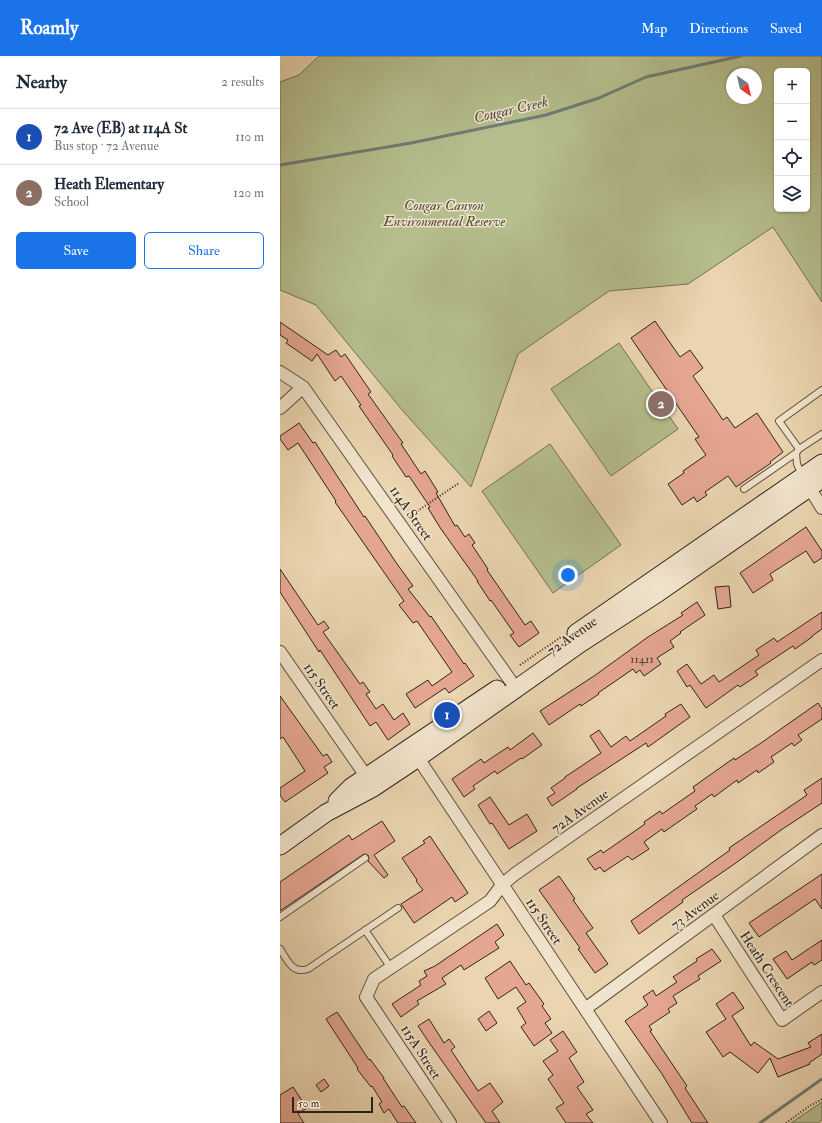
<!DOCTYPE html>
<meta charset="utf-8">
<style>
:root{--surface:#fff;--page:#f6f6f7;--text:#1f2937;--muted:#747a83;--line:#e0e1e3;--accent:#1a73e8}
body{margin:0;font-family:"IM FELL Double Pica",serif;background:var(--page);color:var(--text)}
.controls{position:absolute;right:12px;top:12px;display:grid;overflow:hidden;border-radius:6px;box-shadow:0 1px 3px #0004}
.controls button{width:36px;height:36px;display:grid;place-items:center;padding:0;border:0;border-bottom:1px solid var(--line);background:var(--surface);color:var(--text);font:20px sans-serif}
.compass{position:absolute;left:446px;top:12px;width:36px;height:36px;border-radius:50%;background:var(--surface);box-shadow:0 1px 3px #0004;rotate:146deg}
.scale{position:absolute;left:12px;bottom:10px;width:81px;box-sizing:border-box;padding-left:4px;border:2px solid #2f241d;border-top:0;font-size:11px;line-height:14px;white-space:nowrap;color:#2f241d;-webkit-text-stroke:3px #f1e4cc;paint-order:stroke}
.you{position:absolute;left:288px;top:519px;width:14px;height:14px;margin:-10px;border:3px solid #fff;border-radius:50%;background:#1a73e8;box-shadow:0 0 0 6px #1a73e833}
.badge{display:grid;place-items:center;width:26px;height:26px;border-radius:50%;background:var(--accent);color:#fff;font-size:13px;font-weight:700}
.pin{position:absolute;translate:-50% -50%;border:2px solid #fff;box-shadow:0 1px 4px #0006}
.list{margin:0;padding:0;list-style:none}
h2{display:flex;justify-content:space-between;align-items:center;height:52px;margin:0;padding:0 16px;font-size:17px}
h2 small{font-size:13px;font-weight:400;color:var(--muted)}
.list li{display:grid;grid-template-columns:26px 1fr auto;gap:12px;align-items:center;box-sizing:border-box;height:56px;padding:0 16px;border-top:1px solid var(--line)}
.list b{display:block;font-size:15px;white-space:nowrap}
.list p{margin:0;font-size:13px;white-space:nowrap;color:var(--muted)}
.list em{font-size:13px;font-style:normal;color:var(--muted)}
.actions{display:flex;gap:8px;padding:12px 16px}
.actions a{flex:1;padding:9px 0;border:1px solid var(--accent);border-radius:6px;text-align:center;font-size:14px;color:var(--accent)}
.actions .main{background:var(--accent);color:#fff}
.icon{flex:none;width:22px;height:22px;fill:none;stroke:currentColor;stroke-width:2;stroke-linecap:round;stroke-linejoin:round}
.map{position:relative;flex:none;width:542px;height:1067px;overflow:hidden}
header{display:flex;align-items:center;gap:24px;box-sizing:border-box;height:56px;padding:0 20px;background:var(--accent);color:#fff}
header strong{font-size:19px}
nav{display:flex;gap:22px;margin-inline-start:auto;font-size:14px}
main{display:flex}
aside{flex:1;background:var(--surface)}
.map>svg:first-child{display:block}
</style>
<header>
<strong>Roamly</strong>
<nav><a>Map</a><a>Directions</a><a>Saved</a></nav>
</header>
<main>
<aside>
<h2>Nearby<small>2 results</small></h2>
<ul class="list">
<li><span class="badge" style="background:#1a4fb4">1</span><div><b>72 Ave (EB) at 114A St</b><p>Bus stop · 72 Avenue</p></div><em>110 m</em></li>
<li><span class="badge" style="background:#8d6e63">2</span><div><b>Heath Elementary</b><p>School</p></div><em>120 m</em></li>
</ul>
<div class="actions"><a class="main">Save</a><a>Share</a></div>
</aside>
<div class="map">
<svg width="542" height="1067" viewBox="0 0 542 1067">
<rect width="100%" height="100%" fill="#ead5b0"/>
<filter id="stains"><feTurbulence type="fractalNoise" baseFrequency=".005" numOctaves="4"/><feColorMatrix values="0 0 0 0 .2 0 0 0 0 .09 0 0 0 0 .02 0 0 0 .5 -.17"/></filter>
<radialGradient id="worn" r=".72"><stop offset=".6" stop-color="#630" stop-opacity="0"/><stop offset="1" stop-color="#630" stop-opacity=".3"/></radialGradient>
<!-- green -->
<path fill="#b5be8d" stroke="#727155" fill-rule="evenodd" d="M39 0H542V246L493 171 408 228 329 235 238 298 191 431 123 355 36 249 0 234V26L19 19ZM497 15H527V153H497ZM452 18H476V42H452Z
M339 287 398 373 331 420 271 333Z
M270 388 341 489 273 537 202 435Z
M542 1046V1064L538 1067H511Z"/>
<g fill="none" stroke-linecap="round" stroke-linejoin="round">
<!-- stream -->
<path stroke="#6e7d75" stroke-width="3" d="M0 109 131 87 266 59 319 42 366 21 461 0
M480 1067 542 1023"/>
</g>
<!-- building -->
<path fill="#e5a691" stroke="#2f241d" d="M375 265 400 301 410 294 423 312 413 320 443 364 447 361 455 372 477 357 503 396 490 406 491 407 456 431 448 420 425 436 427 439 417 446 414 441 402 449 388 428 404 417 403 415 426 399 415 383 419 381 351 282Z
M0 266 48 299 56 294 61 301 65 298 91 336 88 338 123 387 121 388 141 418 145 415 158 436 156 437 175 470 177 469 185 481 189 478 195 487 192 489 208 513 207 514 245 569 251 565 259 577 239 591 230 579 234 577 211 544 210 545 197 525H198L161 473 148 452 150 451 129 420 126 421 112 400 113 399 79 350 81 349 61 320 55 325 37 298 32 305 6 287 8 284 0 279Z
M19 367 33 387 35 386 84 461 85 460 115 505 133 530 128 533 150 561 151 560 184 608 185 607 194 620 169 637 165 632 135 652 126 638 148 624 152 630 172 616 137 565 133 567 119 549 124 545 55 446 56 445 18 387 8 394 0 383V380Z
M526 471 542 495V502L534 507 526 495 490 518 493 524 473 537 460 517Z
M0 513 38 569 44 565 49 572 43 576 80 628 83 626 90 636 86 638 96 653 103 648 114 664 123 657 130 668 108 684 96 666 90 670 40 594 39 596 0 536Z
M449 530 451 551 438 553 435 531Z
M417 546 425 559 400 576 401 577 390 585 394 591 377 602 381 608 364 620 360 614 356 617 353 613 318 637 319 638 301 650 300 648 269 669 260 655 314 620 368 581 403 559 401 557Z
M542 556V573L532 580V581L515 593 513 590 475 615 478 619 460 631 458 629 426 652 410 629 407 631 397 615 407 608 421 628 434 619 439 626 479 599 476 594 494 582 497 586Z
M0 640 43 700 47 698 52 706 44 711 48 717 5 746 0 739V732L25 715 3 681 0 683Z
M538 647 542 653V663L518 679 522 684 514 690 512 687 491 701 494 706 478 717 477 714 458 727 457 724 434 741 432 738 415 750 417 753 391 771 384 776 382 773 364 786 369 793 352 804 348 800 324 816 320 811 315 814 307 803 321 794 323 797 365 768 364 766 380 755 382 758 415 735 413 731 454 702 455 704 481 687Z
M401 648 410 661 368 691 366 687 297 732V733L272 750 267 742 275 737 271 732 285 722V721L321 697 310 680 319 674 331 691 346 680 350 685 386 660 385 658Z
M253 677 262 689 242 703 241 702 217 718 215 715 193 730 195 733 184 741 172 723 201 703 204 707 228 691 230 694Z
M542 722V747L501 774 453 809 402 844 403 846 359 878 351 865 450 794 449 792 527 739 524 734Z
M210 741 229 769 247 758 257 775 229 793 212 767 210 768 198 749Z
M102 765 115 785 94 799 108 819 104 822 88 805 89 802 88 799 84 798 0 855V826L69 779 72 784Z
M150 780 188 837 175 846 172 841 134 867 121 848 143 834 136 825 137 824 122 802 145 787 143 785Z
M542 818V853L535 843 479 881 469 867Z
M279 820 295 843 293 844 313 872 306 877 328 908 315 917 298 893 300 892 259 834Z
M217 868 224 879 215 886 219 892 184 914 181 909 162 922 166 928 137 945 139 948 121 961 112 948 141 929 139 925 147 920 144 915 155 910Z
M542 884V904L534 909 532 906 507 923 493 903 506 895 512 904Z
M432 893 441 905 418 920 420 923 393 940 397 947 388 953 390 956 369 970 372 974 370 975 407 1030 405 1032 428 1067H412L382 1018 345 965 368 949 363 941 373 934 376 940 397 926 393 921 417 905 416 903Z
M230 905 246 929 249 927 264 948 262 950 271 963 265 967 272 977 254 990 241 971 246 967 237 952 246 946 236 931 218 943 205 922Z
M453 936 464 952 452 960 471 990 474 986 498 1003 531 991 528 987 542 978V998L529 1007 530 1008 498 1021 490 1002 478 1017 450 996 443 1001 426 976 446 963 436 948Z
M209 955 217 967 206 975 198 963Z
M57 956 89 1004 90 1003 104 1022H103L122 1051 124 1050 136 1067H118L109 1053 104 1057 99 1048 102 1046 92 1030 91 1031 77 1013 78 1012 46 963Z
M149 963 164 987 169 983 175 991 171 994 198 1035 210 1027 223 1046 212 1055 220 1067H206L150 988 138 970Z
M283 975 297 996 289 1002 304 1026 297 1031 313 1054 306 1058 313 1067H286L276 1052 284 1047 268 1023 273 1019 263 1005 278 995 270 984Z
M44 1023 49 1030 41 1036 36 1029Z
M13 1031 27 1052 18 1058 24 1067H0V1039Z"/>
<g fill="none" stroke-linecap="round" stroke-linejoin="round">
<!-- service casing -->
<g stroke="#5e5042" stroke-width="8">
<path id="service" d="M519 393 499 365 542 334
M522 419 517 408 516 397 519 393 542 378
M464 433 516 397
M0 861 85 802
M85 874 111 912
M0 893C8 905 12 918 28 913L118 852"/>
</g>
<!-- minor casing -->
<g stroke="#5e5042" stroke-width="14">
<path id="minor" d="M0 316 23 331 230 624
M0 352 23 331
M526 426 542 452
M0 596 86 720
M141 695 138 702 381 1067
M434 859 502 964 542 936
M305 953 542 779
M170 1067 86 941 94 923 210 845 222 829 235 818 542 604"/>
</g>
<!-- secondary casing -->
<g stroke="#2f241d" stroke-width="19">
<path id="secondary" d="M296 577 542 407
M57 745 71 731 217 633
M0 790 46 757 93 732 138 702 301 587 378 537 542 423"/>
</g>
<!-- path -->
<path stroke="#2f241d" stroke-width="2" stroke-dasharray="1 2" stroke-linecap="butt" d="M130 460 179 427
M240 609 284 579
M506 1067 528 1051 542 1043"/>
<!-- service -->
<use href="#service" stroke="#f1e4cc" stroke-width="6"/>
<!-- minor -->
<use href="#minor" stroke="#f1e4cc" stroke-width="12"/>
<!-- secondary -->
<use href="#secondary" stroke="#f1e4cc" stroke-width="17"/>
</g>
<g text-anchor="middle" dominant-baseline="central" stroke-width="3" stroke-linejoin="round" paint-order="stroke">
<!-- number labels -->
<g font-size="12" fill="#5c443a">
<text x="362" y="603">11411</text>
</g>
<!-- park labels -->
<g font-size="14" font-style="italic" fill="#504a39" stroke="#f1e4cc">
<text x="164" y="149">Cougar Canyon<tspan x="164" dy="16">Environmental Reserve</tspan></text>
</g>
<!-- street labels -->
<g font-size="14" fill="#2f241d" stroke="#f1e4cc">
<text transform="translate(131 457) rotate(55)">114A Street</text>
<text transform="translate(292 580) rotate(-35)">72 Avenue</text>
<text transform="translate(42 630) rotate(55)">115 Street</text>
<text transform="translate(300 755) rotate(-35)">72A Avenue</text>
<text transform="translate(415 854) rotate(-36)">73 Avenue</text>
<text transform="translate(264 865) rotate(56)">115 Street</text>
<text transform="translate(487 913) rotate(57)">Heath Crescent</text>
<text transform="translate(141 996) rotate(57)">115A Street</text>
</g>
<!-- water labels -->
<g font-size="15" font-style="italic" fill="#4e5049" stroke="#f1e4cc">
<text transform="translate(231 54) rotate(-13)">Cougar Creek</text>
</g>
</g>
<rect width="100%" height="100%" filter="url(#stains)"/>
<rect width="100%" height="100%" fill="url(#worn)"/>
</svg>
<div class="controls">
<button>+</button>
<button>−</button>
<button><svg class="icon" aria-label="locate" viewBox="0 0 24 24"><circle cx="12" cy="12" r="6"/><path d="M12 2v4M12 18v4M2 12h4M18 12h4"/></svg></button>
<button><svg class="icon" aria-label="layers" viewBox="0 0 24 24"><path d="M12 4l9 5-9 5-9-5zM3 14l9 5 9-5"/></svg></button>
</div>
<svg class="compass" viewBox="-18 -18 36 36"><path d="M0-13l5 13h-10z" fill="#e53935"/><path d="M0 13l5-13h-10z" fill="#747a83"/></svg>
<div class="scale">50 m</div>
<div class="you"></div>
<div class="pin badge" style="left:167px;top:659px;background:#1a4fb4">1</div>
<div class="pin badge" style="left:381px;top:348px;background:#8d6e63">2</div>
</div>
</main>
